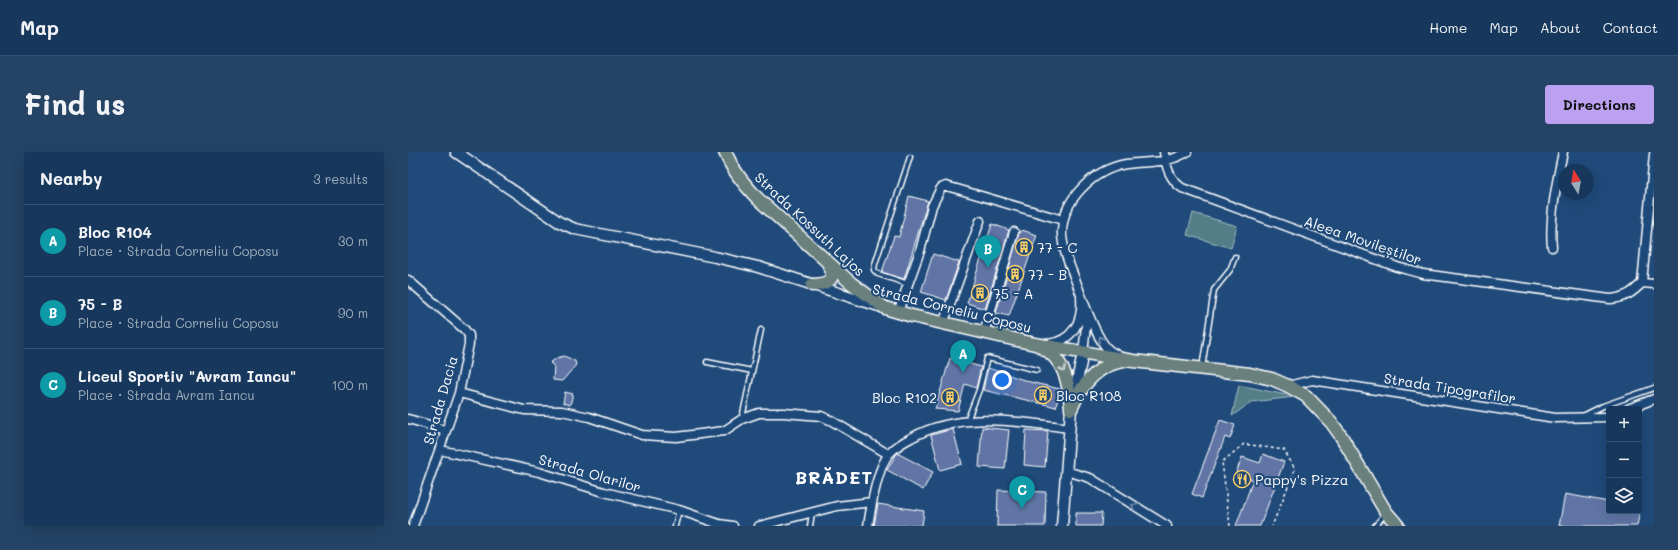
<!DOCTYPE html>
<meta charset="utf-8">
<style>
:root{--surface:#17385c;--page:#244365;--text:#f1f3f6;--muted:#9eacbb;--line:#365272;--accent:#bca0f2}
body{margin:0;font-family:Mali,sans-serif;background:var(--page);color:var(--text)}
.controls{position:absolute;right:12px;bottom:12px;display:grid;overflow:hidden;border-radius:4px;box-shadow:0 4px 16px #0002}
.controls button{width:36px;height:36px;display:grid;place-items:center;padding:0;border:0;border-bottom:1px solid var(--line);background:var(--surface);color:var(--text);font:20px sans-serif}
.compass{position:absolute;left:1150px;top:12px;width:36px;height:36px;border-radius:50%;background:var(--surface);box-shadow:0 4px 16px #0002;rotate:349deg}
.you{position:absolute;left:594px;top:228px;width:14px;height:14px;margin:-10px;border:3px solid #fff;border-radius:50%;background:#1a73e8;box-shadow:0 0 0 6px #1a73e833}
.badge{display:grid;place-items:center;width:26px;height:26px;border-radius:50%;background:var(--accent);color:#fff;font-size:13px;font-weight:700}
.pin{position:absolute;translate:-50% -33px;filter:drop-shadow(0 1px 2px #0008)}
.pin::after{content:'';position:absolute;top:21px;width:14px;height:12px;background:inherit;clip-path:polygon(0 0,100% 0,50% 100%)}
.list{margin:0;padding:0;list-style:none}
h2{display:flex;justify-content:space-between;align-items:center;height:52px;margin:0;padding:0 16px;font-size:17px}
h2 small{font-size:13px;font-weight:400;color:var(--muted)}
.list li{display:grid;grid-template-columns:26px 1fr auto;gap:12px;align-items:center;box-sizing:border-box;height:72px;padding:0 16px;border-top:1px solid var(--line)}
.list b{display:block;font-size:15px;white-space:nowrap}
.list p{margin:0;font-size:13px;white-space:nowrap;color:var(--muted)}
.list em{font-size:13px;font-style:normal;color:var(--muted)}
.icon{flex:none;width:22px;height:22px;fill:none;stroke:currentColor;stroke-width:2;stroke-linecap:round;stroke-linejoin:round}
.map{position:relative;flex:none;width:1246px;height:374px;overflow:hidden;border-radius:4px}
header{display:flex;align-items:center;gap:24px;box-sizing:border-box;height:56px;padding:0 20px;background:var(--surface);border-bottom:1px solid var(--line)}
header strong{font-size:19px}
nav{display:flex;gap:22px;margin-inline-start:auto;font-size:14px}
.intro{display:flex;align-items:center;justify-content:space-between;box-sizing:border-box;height:96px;padding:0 24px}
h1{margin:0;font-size:28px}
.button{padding:10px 18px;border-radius:4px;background:var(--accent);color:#111;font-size:14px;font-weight:700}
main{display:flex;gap:24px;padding:0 24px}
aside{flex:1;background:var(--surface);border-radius:4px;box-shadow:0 4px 16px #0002}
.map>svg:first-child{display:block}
</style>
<header>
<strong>Map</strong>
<nav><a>Home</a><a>Map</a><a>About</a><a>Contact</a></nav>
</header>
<div class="intro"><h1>Find us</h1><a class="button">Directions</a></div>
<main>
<aside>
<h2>Nearby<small>3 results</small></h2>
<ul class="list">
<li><span class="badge" style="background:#0f9aa8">A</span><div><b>Bloc R104</b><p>Place · Strada Corneliu Coposu</p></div><em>30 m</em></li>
<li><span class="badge" style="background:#0f9aa8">B</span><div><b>75 - B</b><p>Place · Strada Corneliu Coposu</p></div><em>90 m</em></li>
<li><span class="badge" style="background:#0f9aa8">C</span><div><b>Liceul Sportiv &quot;Avram Iancu&quot;</b><p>Place · Strada Avram Iancu</p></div><em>100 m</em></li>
</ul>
</aside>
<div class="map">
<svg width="1246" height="374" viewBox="0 0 1246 374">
<rect width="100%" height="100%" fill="#1f4a7a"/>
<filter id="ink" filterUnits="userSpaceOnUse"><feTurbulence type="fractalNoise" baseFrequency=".025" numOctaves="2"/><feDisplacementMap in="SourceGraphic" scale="8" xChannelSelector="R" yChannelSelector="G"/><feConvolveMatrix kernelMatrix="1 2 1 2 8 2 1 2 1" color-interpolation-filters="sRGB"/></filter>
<g filter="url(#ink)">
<!-- green -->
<path fill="#527e87" stroke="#a8bec3" d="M785 61 829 74 823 96 779 83Z
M831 233 887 245 843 250 824 264Z"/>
<!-- building -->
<path fill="#6075a6" stroke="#fff" d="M501 44 520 49 496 127 474 120 486 84 491 85Z
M584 72 601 78 577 157 559 151Z
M614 78 629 83 601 164 588 161 611 81Z
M525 102 551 110 538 148 513 140Z
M156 204 167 209 168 213 154 229 145 228 146 214 142 211 149 206Z
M542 206 573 215 568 236 557 232 550 259 527 257Z
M580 216 622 230 652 237 648 255 575 238Z
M157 240 165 242 162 253 155 251Z
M812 268 827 273 822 287 817 285 794 346 784 342Z
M574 275 601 278 597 317 571 315Z
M545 277 554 312 532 318 523 283Z
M618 278 640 279 637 315 616 313Z
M489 301 525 320 515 338 479 318Z
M855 302 876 310 852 374H828L845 328 828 321 834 305 852 311Z
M590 338 638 340 637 374H589Z
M1157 342 1201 350V359H1232L1229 374H1151Z
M470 352 516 359 514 374H466Z
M668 361H694L693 374H668Z"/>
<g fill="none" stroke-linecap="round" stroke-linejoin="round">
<!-- service casing -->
<g stroke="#fff" stroke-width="7">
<path id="service" d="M500 132 470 122 466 118 467 112 502 5
M299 210 344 219
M794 216 806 138 822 118 827 105
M1175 264 1195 254 1246 236
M334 266 353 178
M559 269 571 238 579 206 629 218
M267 374 271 358
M402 374 404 361
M967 374 977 362"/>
</g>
<!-- minor casing -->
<g stroke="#fff" stroke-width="11">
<path id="minor" d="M756 0C758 15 762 28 774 36L989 115 1015 122 1202 147C1217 146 1224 141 1234 131L1246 132
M1144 95C1141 67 1149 28 1155 0
M0 128 56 177 61 183V192L51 241 5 374
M1234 131 1246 2
M490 160 512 99 524 54 533 36 538 34 549 37 655 68
M535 172 572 69
M576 181 606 80
M640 192C665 189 675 169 673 146
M675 201 678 174 676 158
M711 204C706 201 701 199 698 195 687 183 676 151 670 135 664 118 655 101 654 83 653 48 685 18 718 12 738 9 761 12 779 0
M880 234 904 228 1147 266 1201 265
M51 241 116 258 154 259 181 265 234 283 268 285 316 279 334 267 351 261H376L413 264 424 269 480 302
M1220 257 1246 247
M0 267 18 272 37 279
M32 298 131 320 196 340 271 358 311 372 325 374
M658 319 682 326 759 374
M351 374 429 354 464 350
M460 374C463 355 469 316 481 302 487 295 495 290 503 286 551 259 609 269 661 276"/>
</g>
<!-- tertiary casing -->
<g stroke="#fff" stroke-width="13">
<path id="tertiary" d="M48 0 151 70 167 77 307 105 350 115 471 154
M654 374 663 257 675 201"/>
</g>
<!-- primary casing -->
<g stroke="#fff" stroke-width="15">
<path id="primary" d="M317 0C325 19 336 32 350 47L443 131 477 156 504 164 627 192 725 209 842 222 864 227 880 234 898 244 923 270 933 284 978 360 990 374
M404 133C421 132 429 128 420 111
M633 195C657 207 661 232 663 256
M663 257C673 234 689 212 716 209"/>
</g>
<!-- path -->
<path stroke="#fff" stroke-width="1.5" stroke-dasharray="3 3" stroke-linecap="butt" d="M822 374 814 310 836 292 876 298 887 317 864 374"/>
<!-- service -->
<use href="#service" stroke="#1f4a7a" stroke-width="4"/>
<!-- minor -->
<use href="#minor" stroke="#1f4a7a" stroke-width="8"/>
<!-- tertiary -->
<use href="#tertiary" stroke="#1f4a7a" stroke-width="10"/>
<!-- primary -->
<use href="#primary" stroke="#6a807d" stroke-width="12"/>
</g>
<!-- one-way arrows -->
<defs><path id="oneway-chevron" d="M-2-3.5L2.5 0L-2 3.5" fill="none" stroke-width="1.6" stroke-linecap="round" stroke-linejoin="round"/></defs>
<g stroke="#7992af">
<use href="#oneway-chevron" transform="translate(693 187) rotate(-119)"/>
<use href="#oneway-chevron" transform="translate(726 354) rotate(-149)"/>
</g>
<use stroke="#cbd3d2" href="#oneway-chevron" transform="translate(655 217) rotate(63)"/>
</g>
<!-- icons -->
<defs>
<g id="building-ring" transform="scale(0.9)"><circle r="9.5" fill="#1f4a7a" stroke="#ffd166" stroke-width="1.5"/><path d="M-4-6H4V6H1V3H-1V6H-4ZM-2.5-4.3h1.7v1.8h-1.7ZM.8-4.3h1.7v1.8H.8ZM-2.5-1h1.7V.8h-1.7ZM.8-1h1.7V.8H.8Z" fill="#ffd166"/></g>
<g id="restaurant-ring" transform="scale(0.9)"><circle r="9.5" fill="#1f4a7a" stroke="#ffd166" stroke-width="1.5"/><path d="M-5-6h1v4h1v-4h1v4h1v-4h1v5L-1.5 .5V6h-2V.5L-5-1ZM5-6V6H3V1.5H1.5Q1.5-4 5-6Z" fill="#ffd166"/></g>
</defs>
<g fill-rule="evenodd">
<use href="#building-ring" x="616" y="95"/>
<use href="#building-ring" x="607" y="122"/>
<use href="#building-ring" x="572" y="141"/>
<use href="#building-ring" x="635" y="243"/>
<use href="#building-ring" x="542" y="245"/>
<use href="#restaurant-ring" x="834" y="327"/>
</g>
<g text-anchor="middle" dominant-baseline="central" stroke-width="4" stroke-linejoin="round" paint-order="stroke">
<!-- street labels -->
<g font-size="14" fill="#fff" stroke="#1f4a7a">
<text transform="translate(402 72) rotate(43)">Strada Kossuth Lajos</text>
<text transform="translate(955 88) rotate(19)">Aleea Movileștilor</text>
<text transform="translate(544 156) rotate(14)">Strada Corneliu Coposu</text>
<text transform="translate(1042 236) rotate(9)">Strada Tipografilor</text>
<text transform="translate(32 248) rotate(-74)">Strada Dacia</text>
<text transform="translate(182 321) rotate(16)">Strada Olarilor</text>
</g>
<!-- poi labels -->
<g font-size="14" fill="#fff" stroke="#1f4a7a" text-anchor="start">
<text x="629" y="95">77 - C</text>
<text x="620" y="122">77 - B</text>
<text x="585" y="141">75 - A</text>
<text x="648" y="243">Bloc R108</text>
<text x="529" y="245" text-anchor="end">Bloc R102</text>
<text x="847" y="327">Pappy's Pizza</text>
</g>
<!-- district labels -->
<g font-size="18" font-weight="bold" letter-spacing="1" fill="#fff" stroke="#1f4a7a">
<text x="426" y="325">BRĂDET</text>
</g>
</g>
</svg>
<div class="controls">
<button>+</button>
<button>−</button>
<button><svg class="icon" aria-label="layers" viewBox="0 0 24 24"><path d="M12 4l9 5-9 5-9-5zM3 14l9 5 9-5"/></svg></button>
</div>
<svg class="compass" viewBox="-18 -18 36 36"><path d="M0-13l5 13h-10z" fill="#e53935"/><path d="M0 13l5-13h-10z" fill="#9eacbb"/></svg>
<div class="you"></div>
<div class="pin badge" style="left:555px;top:221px;background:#0f9aa8">A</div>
<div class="pin badge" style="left:580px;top:116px;background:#0f9aa8">B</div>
<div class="pin badge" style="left:614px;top:357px;background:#0f9aa8">C</div>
</div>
</main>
